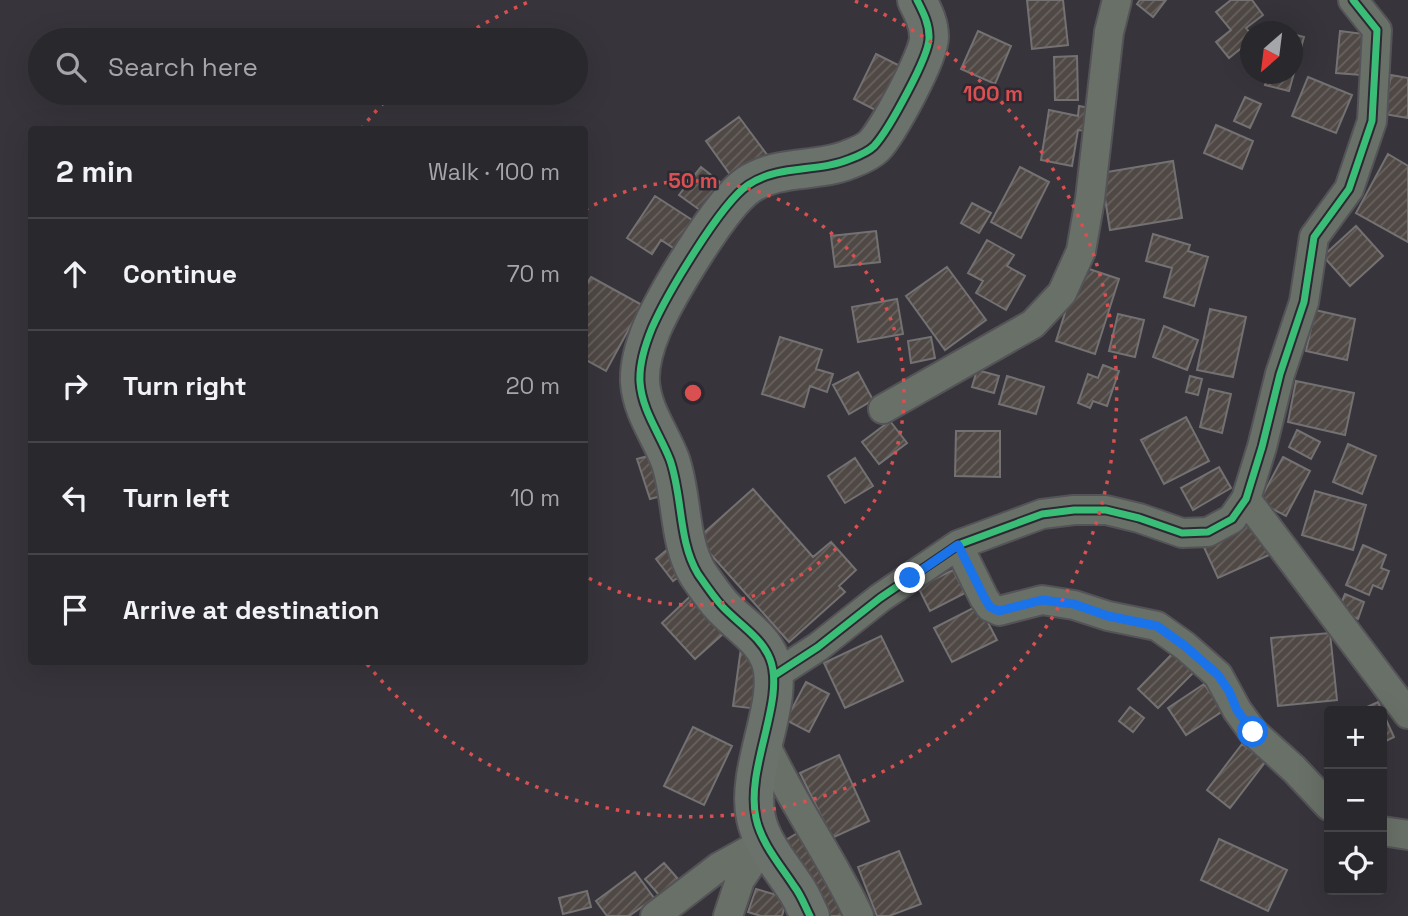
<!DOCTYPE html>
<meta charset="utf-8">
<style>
:root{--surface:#29282c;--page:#353438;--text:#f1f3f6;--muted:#a5a6a9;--line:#454448}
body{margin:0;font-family:"Space Grotesk",sans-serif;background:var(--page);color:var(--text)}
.controls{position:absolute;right:21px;bottom:21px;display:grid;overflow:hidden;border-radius:7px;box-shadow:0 7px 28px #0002}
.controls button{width:63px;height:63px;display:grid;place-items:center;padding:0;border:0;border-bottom:2px solid var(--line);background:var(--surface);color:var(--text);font:35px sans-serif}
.compass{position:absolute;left:1240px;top:21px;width:63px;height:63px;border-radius:50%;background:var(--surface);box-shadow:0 7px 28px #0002;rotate:208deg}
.stop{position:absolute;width:21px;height:21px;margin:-16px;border:5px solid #1a73e8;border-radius:50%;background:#fff}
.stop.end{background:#1a73e8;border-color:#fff;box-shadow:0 2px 7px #0008}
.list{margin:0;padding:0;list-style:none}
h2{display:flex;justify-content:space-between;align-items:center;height:91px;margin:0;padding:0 28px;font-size:30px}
h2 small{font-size:23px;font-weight:400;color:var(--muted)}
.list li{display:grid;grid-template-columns:46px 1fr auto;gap:21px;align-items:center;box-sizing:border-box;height:112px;padding:0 28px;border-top:2px solid var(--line)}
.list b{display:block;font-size:26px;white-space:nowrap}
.list em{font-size:23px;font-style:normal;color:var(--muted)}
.icon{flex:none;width:38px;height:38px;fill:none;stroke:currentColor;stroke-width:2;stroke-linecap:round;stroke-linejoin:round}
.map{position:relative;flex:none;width:1408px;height:916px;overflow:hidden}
.search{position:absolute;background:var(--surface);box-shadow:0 7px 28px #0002;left:28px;top:28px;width:560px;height:77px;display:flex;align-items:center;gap:18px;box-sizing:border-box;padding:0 24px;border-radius:38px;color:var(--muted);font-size:26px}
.panel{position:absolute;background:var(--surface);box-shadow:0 7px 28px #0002;left:28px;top:126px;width:560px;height:539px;border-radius:7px}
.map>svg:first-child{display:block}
</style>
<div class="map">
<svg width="1408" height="916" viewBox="0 0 1408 916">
<defs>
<pattern id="building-hatch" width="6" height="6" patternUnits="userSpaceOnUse" patternTransform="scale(1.75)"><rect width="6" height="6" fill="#4f4845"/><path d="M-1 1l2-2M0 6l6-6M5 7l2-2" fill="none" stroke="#686360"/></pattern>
</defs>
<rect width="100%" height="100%" fill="#37353b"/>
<!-- building -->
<path fill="url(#building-hatch)" stroke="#747172" stroke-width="2" d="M1027 0H1063L1068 45 1032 49Z
M1140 0H1166L1153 17 1137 4Z
M1231 0H1252L1263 15 1246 28 1250 33V41L1229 58 1216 42 1231 30 1216 12Z
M978 31 1011 46 995 84 961 69Z
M1340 31 1364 34 1361 75 1336 73Z
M1292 34 1304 37 1289 91 1265 85 1269 74H1292Z
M876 54 910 71 887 116 854 99Z
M1077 56 1078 100H1055L1054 57Z
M1391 75 1408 78V118L1384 114Z
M1308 77 1352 95 1336 133 1292 116Z
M1245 97 1261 104 1250 128 1234 121Z
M1079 106 1090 108 1086 131 1078 130 1072 166 1041 160 1049 110 1078 116Z
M739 117 768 156 734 180 706 141Z
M1216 125 1253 141 1242 169 1204 153Z
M1388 154 1408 166V242L1356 213Z
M1173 161 1182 218 1110 230 1101 173Z
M701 167 725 186 704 213 679 195Z
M1020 167 1049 182 1021 238 991 222Z
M655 196 703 227 684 255 661 240 652 254 627 238Z
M972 203 991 213 979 233 961 223Z
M1356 226 1383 256 1350 286 1323 256Z
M876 231 880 262 835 267 831 236Z
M1153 234 1190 245 1188 251 1208 257 1194 306 1164 297 1172 268 1146 261Z
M987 240 1014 255 1007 266 1025 276 1006 310 976 293 983 281 968 273Z
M1080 266 1119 279 1095 354 1056 341Z
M947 267 986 320 945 350 906 296Z
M591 277 642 305 606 371 584 359V288Z
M897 299 903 334 858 342 852 307Z
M1210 309 1246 317 1233 377 1197 370Z
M1315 310 1355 319 1347 360 1306 351Z
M1118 314 1144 320 1135 357 1109 351Z
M1164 326 1198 340 1187 370 1153 357Z
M780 337 822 350 816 369 833 374 827 392 810 386 804 407 762 394Z
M931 337 935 358 911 363 908 341Z
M1103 365 1119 371 1107 406 1093 401 1090 408 1078 403 1088 374 1098 378Z
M977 370 999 376 994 393 972 387Z
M858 372 873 400 849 414 833 385Z
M1007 376 1044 387 1036 414 999 404Z
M1190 376 1202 379 1198 395 1186 392Z
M1296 381 1354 393 1345 435 1288 422Z
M1209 389 1231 394 1222 433 1200 427Z
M1186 417 1209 461 1164 484 1141 440Z
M890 421 907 443 879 464 862 442Z
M1297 430 1320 442 1311 459 1289 447Z
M956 431H1000V477L955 476Z
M1348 444 1376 456 1362 494 1333 482Z
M659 453 672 493 650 499 637 459Z
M1283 457 1310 471 1286 516 1259 502Z
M855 458 873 486 845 503 828 476Z
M1219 467 1231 488 1193 510 1181 488Z
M753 489 813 557 831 542 856 570 839 586 845 592 789 642 697 539Z
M1315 491 1366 505 1353 550 1302 535Z
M1254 522 1269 555 1218 578 1203 545Z
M674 544 692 567 673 581 656 559Z
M1363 545 1386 555 1381 568 1389 571 1382 589 1373 585 1369 595 1346 585Z
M953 570 965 593 930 611 918 587Z
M698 589 732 626 695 659 662 623Z
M1345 594 1364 602 1358 619 1338 611Z
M979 605 997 640 952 662 934 628Z
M1330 633 1337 700 1278 706 1271 638Z
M881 636 903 681 845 708 824 663Z
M741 648 765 651 758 709 733 706Z
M1174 652 1194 672 1158 708 1138 689Z
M806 682 829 694 809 732 786 720Z
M1204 684 1223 711 1186 735 1168 708Z
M1378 702 1394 737 1382 743V711H1358Z
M1130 707 1144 718 1133 732 1119 721Z
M693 727 732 746 704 805 664 786Z
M1242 744 1266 761 1230 808 1207 790Z
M839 755 869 821 832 838 800 773Z
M806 828 850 916H826L784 841Z
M1219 839 1287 870 1268 911 1201 880Z
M899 851 921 904 889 916H877L858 867Z
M664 863 678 879 660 896 645 879Z
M635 872 654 898 629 916H607L596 901Z
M756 889 787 898 782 916H761L748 912Z
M587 891 591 907 563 914 559 898Z"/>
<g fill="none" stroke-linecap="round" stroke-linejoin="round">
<!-- street casing -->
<g stroke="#545357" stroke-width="32">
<path id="street" d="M883 409 1033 324 1062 293 1081 251 1090 199 1109 32 1117 0
M1246 499 1408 714
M958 545 984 598 990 607 999 611 1042 600 1074 605 1108 616 1157 626 1185 646 1218 675 1237 710 1253 732 1294 769 1329 806
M775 675 818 647 880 598 958 545 1042 514 1074 510H1106L1139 518 1182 533 1208 532 1232 519 1246 499 1262 447 1280 374 1304 302 1314 237 1349 189 1372 121 1377 30 1353 0
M763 739C791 802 830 854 859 916
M1382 831 1408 835
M655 916 719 867 766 841
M728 916 740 880 763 846"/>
</g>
<!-- secondary casing -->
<g stroke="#545357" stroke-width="42">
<path id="secondary" d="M810 916C805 906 801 895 794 886 781 866 761 843 756 818 745 768 786 700 770 659 761 636 737 623 721 605 713 596 705 584 698 574 678 541 683 497 670 460 660 434 642 411 640 382 639 364 645 345 652 328 666 296 720 204 748 185 779 164 817 173 850 159 858 156 868 152 874 146 888 131 930 55 929 37 929 23 923 12 917 0"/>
</g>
<!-- street -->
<use href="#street" stroke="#697068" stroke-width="28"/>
<!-- secondary -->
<use href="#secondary" stroke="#6b726b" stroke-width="38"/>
<!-- cycleway casing -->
<g stroke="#2c2933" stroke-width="11">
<path id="cycleway" d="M775 675 818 647 880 598 958 545 1042 514 1074 510H1106L1139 518 1182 533 1208 532 1232 519 1246 499 1262 447 1280 374 1304 302 1314 237 1349 189 1372 121 1377 30 1353 0
M810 916C805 906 801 895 794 886 781 866 761 843 756 818 745 768 786 700 770 659 761 636 737 623 721 605 713 596 705 584 698 574 678 541 683 497 670 460 660 434 642 411 640 382 639 364 645 345 652 328 666 296 720 204 748 185 779 164 817 173 850 159 858 156 868 152 874 146 888 131 930 55 929 37 929 23 923 12 917 0"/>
</g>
<!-- cycleway -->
<use href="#cycleway" stroke="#3abd76" stroke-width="7"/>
</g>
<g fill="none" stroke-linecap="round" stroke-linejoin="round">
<!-- route -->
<path stroke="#1a73e8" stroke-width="9" d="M910 578 958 545 984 597 990 607 999 611 1042 600 1074 604 1108 616 1157 626 1185 646 1218 675 1229 691 1237 710 1253 732"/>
</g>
<!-- distance rings -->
<g fill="none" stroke="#da4f50" stroke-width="3.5" stroke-dasharray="3.5 7">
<path d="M585 210A212 212 0 1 1 585 576"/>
<path d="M361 129A424 424 0 0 1 393 93M459 39A424 424 0 0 1 531 1M855 1A424 424 0 1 1 366 663"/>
</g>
<circle cx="693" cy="393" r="10" fill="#da4f50" stroke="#2c2933" stroke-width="3.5"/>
<g font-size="21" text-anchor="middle" font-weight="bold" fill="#da4f50" stroke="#2c2933" stroke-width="5" stroke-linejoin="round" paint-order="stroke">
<text x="993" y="101">100 m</text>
<text x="693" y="188">50 m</text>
</g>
</svg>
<div class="controls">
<button>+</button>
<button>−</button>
<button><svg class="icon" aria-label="locate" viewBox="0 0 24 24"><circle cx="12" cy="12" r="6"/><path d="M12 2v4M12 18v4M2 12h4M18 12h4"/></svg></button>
</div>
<svg class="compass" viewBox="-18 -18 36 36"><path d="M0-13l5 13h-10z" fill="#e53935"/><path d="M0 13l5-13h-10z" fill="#a5a6a9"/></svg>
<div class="stop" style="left:1253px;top:732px"></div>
<div class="stop end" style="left:910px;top:578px"></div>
<div class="search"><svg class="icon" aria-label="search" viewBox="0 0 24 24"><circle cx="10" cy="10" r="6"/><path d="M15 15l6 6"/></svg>Search here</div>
<section class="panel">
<h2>2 min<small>Walk · 100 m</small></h2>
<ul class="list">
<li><svg class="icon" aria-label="ahead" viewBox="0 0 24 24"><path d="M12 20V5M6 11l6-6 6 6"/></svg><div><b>Continue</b></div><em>70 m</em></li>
<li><svg class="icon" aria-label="right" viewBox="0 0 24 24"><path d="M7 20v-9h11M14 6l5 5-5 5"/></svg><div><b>Turn right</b></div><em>20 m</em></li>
<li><svg class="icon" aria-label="left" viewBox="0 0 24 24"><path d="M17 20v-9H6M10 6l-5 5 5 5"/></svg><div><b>Turn left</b></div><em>10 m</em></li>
<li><svg class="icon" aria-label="arrive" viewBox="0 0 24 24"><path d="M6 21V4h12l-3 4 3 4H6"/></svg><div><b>Arrive at destination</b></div></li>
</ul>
</section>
</div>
